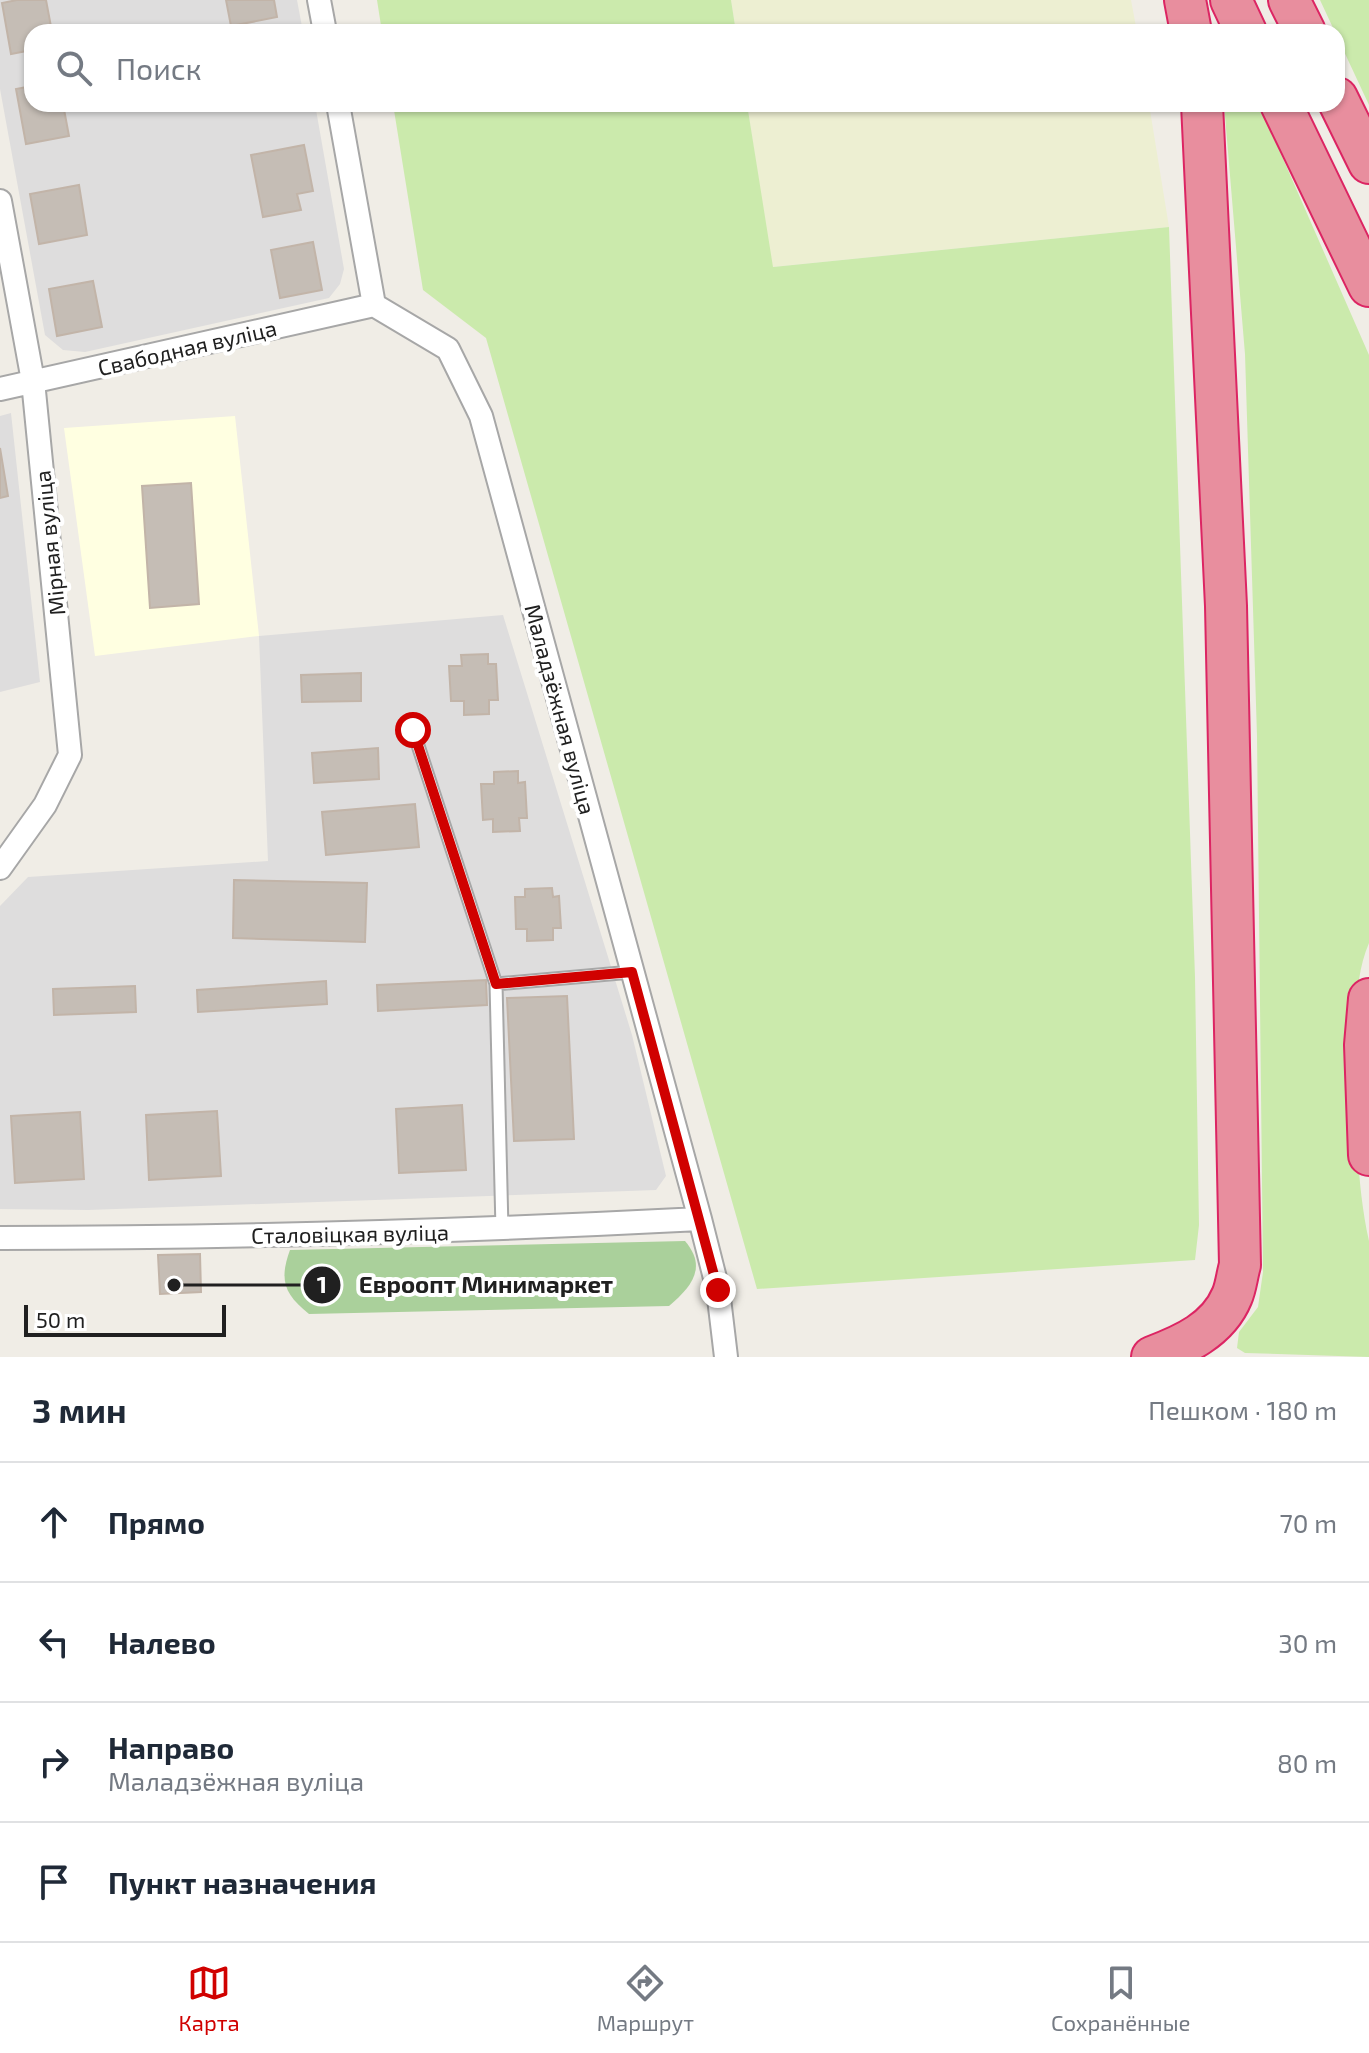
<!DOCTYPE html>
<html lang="ru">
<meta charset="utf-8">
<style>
:root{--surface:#fff;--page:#f6f6f7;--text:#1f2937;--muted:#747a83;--line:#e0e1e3;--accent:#d00100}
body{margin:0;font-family:"Exo 2",sans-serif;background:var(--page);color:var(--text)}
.scale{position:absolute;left:24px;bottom:20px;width:202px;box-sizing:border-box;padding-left:8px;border:4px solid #202020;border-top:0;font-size:22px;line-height:28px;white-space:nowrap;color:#202020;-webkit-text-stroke:6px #fff;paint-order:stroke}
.stop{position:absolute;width:24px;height:24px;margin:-18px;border:6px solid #d00100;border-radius:50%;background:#fff}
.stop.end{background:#d00100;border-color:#fff;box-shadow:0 2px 8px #0008}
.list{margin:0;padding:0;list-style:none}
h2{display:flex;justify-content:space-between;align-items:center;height:104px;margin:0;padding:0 32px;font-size:34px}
h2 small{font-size:26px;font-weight:400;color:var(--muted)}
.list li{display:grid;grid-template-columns:52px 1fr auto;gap:24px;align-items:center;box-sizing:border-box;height:120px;padding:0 32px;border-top:2px solid var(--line)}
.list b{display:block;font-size:30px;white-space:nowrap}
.list p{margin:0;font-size:26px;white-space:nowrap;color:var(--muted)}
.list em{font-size:26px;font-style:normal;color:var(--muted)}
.icon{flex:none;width:44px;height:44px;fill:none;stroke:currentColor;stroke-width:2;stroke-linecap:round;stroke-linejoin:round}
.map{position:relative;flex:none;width:1369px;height:1357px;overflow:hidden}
.search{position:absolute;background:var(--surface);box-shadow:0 2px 6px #0004;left:24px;right:24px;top:24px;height:88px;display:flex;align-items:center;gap:20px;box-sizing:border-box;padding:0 28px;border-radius:24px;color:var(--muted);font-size:30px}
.sheet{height:584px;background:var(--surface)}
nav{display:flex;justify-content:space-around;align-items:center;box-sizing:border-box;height:112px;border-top:2px solid var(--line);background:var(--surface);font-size:22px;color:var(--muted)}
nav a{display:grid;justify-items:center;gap:4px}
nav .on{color:var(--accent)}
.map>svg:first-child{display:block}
</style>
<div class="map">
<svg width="1369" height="1357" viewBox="0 0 1369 1357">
<rect width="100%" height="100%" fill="#f0ede6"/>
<!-- residential -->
<path fill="#dedddd" d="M0 0H297L303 32H32V104H315L344 269 340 284 329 298 85 352 63 350 45 335 0 89Z
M11 413 40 682 0 692V416Z
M503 615 632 1035 666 1176 656 1190 88 1210 0 1209V906L28 877 268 861 259 636Z"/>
<!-- education -->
<path fill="#ffffe1" d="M235 416 259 636 95 656 64 428Z"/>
<!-- farmland -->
<path fill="#edefd2" d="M731 0H1131L1137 32H736Z
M747 104H1149L1169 227 772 267Z"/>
<!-- grass -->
<path fill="#cbeaac" d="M377 0H731L736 32H382Z
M1320 0H1369V105Z
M393 104H747L773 267 1169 227 1195 977 1199 1225 1195 1260 757 1289 486 338 423 290Z
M1224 104H1259L1369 355V943C1354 978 1356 1020 1356 1058 1356 1118 1356 1182 1369 1241V1357L1245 1353 1237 1348 1239 1332 1258 1307 1263 1272 1257 736 1245 354Z"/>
<!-- forest -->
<path fill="#aad09b" d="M685 1241C708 1268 691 1287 669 1306L309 1314C284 1294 279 1280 290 1250Z"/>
<!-- building -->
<path fill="#c5bdb5" stroke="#c2b4a8" stroke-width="2" d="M17 0H46L52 32H32V50L11 54 2 3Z
M226 0H274L277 17 231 26Z
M32 86V104H63L69 136 26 144 16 89Z
M304 145 313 191 297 194 301 210 263 217 251 155Z
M79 185 87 235 39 244 30 194Z
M313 242 322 290 280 298 271 250Z
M93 281 102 327 57 336 49 289Z
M0 448 8 496 0 498Z
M191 483 199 604 150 608 142 486Z
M488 654V664H496L498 700H489V714L464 715V701H451L449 666H462L461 655Z
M361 673V701L302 702 301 675Z
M378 748 379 779 314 783 312 753Z
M518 771V783L525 782 527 818H519L520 831 493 832V819L483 820 481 784H494V772Z
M415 804 419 847 326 855 322 812Z
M234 880 367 883 365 942 233 938Z
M552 888 553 897 559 896 561 928H553V940L527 941V929H516L515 897H525V889Z
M486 980 487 1005 378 1011 377 985Z
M326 981 327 1004 198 1012 197 990Z
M135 986 136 1012 54 1015 53 989Z
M567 996 574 1139 514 1141 507 998Z
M462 1105 466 1170 399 1173 396 1109Z
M217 1111 221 1176 149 1180 146 1115Z
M80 1112 84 1179 15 1183 11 1116Z
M200 1254 201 1292 160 1294 158 1255Z"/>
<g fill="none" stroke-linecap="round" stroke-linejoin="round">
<!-- service casing -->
<g stroke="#a7a7a7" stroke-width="15">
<path id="service" d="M413 730 496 984 632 972
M496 984 502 1229"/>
</g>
<!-- minor casing -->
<g stroke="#a7a7a7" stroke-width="26">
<path id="minor" d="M319 0 325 32
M338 104 374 305 448 349 481 416 700 1219 718 1290 726 1357
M0 201 33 381 70 755 45 805 0 868
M0 389 374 305
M0 1238C234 1238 467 1231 700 1219"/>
</g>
<!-- motorway casing -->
<g stroke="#dc2563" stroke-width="44">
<path id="motorway" d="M1185 0 1191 32
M1231 0 1246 32
M1289 0 1305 32
M1337 98 1369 163
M1281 104 1369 286
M1369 999 1365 1045 1369 1155
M1152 1357C1184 1345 1218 1330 1232 1296 1236 1287 1237 1275 1240 1265L1226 606 1202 104"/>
</g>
<!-- service -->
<use href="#service" stroke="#fff" stroke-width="11"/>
<!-- minor -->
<use href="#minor" stroke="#fff" stroke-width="22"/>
<!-- motorway -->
<use href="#motorway" stroke="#e88e9e" stroke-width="40"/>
</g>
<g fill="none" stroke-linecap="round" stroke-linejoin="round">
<!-- route -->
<path stroke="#d00100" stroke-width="10" d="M413 730 496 984 632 972 718 1290"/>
</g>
<g text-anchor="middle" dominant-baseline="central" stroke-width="8" stroke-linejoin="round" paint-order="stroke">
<!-- street labels -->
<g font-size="22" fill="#202020" stroke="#fff">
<text transform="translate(187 347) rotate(-13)">Свабодная вуліца</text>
<text transform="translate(49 543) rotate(-96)">Мірная вуліца</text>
<text transform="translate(561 709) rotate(75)">Маладзёжная вуліца</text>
<text transform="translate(350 1233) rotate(-1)">Сталовіцкая вуліца</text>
</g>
</g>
<!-- callouts -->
<path fill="none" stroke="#202020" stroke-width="3" d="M174 1285L322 1285"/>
<g fill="#202020" stroke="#fff" stroke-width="3">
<circle cx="174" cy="1285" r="8"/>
<circle cx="322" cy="1285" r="20"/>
</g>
<g font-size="24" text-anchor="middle" font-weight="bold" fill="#fff">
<text x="322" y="1293">1</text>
</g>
<g font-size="24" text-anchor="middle" font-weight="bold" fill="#202020" stroke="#fff" stroke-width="8" stroke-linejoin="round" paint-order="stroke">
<text x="486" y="1293">Евроопт Минимаркет</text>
</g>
</svg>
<div class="scale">50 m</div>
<div class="stop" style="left:413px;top:730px"></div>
<div class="stop end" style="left:718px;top:1290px"></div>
<div class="search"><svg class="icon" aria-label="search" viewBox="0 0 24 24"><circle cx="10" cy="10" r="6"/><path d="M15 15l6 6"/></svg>Поиск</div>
</div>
<section class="sheet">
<h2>3 мин<small>Пешком · 180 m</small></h2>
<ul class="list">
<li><svg class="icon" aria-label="ahead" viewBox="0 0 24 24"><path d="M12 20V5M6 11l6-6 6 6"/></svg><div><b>Прямо</b></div><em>70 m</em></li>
<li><svg class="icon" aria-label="left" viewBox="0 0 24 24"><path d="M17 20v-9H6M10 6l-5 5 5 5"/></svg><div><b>Налево</b></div><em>30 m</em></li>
<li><svg class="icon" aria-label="right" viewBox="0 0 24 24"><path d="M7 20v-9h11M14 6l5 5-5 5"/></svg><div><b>Направо</b><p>Маладзёжная вуліца</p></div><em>80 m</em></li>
<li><svg class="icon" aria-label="arrive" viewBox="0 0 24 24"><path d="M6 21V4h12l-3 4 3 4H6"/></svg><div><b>Пункт назначения</b></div></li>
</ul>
</section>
<nav>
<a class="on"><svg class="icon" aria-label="map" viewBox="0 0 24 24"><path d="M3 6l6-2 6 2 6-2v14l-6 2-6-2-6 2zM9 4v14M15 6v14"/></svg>Карта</a>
<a><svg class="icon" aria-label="directions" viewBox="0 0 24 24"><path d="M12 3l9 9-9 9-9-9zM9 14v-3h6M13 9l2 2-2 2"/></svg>Маршрут</a>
<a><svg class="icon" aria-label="saved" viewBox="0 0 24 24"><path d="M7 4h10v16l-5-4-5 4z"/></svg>Сохранённые</a>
</nav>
